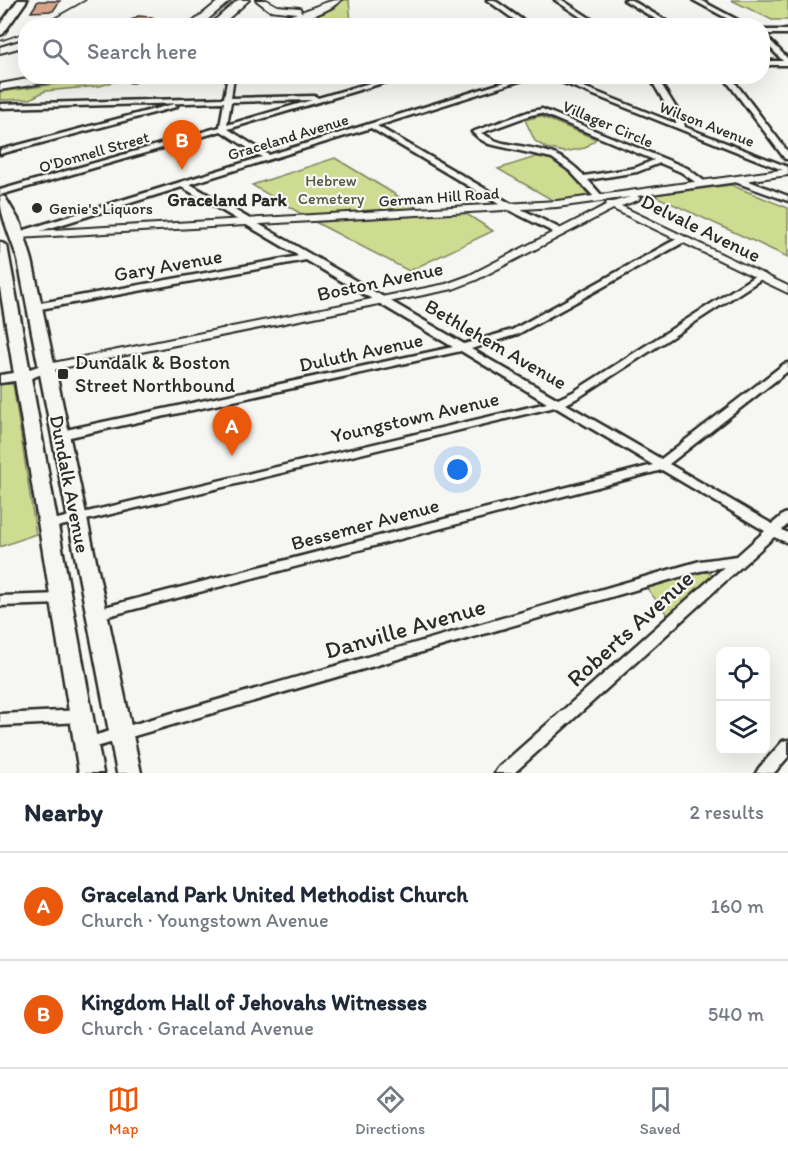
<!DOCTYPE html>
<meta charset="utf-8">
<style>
:root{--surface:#fff;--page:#f6f6f7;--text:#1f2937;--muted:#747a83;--line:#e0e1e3;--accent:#ea580c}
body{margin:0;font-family:Itim,sans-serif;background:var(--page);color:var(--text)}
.controls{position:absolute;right:18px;bottom:18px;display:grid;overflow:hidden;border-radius:12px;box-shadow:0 6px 24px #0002}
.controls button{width:54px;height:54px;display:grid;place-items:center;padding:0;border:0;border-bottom:2px solid var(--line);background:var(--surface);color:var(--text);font:30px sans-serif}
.you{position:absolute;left:458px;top:470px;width:21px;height:21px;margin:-15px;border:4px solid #fff;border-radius:50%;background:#1a73e8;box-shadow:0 0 0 9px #1a73e833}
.badge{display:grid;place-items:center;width:39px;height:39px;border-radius:50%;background:var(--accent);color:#fff;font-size:20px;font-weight:700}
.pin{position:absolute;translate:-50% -50px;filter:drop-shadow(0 2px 3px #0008)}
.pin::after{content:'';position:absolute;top:32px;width:21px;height:18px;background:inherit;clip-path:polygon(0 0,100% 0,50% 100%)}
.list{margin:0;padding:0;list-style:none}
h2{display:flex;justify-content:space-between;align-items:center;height:78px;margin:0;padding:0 24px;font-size:26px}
h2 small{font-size:20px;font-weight:400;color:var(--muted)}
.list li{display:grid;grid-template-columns:39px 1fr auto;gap:18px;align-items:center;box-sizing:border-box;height:108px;padding:0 24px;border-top:2px solid var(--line)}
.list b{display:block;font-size:22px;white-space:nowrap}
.list p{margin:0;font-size:20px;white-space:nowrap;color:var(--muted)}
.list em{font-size:20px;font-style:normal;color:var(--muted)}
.icon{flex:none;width:33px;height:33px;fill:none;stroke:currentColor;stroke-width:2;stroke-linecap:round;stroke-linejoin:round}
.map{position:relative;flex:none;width:788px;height:773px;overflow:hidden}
.search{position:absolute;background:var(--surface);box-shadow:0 6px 24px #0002;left:18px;right:18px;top:18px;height:66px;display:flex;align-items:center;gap:15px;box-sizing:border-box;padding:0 21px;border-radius:24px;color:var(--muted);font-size:22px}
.sheet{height:294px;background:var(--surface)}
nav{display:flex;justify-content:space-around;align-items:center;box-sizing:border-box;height:84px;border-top:2px solid var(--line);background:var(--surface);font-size:16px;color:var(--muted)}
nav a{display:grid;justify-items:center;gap:3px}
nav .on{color:var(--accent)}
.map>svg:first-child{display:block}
</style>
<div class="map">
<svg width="788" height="773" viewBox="0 0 788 773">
<rect width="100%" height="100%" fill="#f6f6f2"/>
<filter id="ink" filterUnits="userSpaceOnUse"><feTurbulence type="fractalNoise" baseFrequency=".0167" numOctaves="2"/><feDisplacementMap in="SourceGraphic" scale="12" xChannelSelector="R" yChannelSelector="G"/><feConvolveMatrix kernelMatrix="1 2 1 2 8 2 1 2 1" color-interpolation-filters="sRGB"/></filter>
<g filter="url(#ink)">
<!-- green -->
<path fill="#cddc90" stroke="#7c845e" stroke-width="1.5" d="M343 0H349L351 23 375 25 273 26 335 8Z
M731 0H788V20H772Z
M105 77H128L100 86 45 91 30 99 0 100V92Z
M540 116 596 139 585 148 564 152 546 148 535 141 525 120Z
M545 154C563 163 577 178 588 194L586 197 556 202 498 169Z
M335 158 424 212 308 218 252 185Z
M731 185 788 208V257L653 195Z
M465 213 493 231 409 271 315 222Z
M0 384H13L36 534 0 547Z
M700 571 710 573 712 579 669 617 646 587Z"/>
<!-- building -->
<path fill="#d8a78b" stroke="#2b2b2b" stroke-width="1.5" d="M38 1H60L53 11 31 12Z
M138 16 152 17 139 26H121Z"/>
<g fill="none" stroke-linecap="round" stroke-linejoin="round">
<!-- minor casing -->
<g stroke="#2b2b2b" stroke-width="5">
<path id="minor" d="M487 0H494L531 26H523Z
M555 0H562L602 26H594Z
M624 0H631L675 26H667Z
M693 0H700L749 26H741Z
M762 30H788V34H764L788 59V65H762V61H783L762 39Z
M135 76H145L134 81H130V79Z
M228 76H234L231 98 315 96 318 98 394 76H406L228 129 269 155 524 76H535L377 126 513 205 563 230V234H557L507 209 371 128 190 184 464 344 512 330 680 237H686V241L518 334 471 349 558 399 573 392 758 274H764L766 276 581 396 566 404 661 459 784 364 788 363V371L669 464 772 524 784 514 788 513V524L782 530 788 533V543L774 537 514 773H495L498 768 724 567 700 571 86 750 81 749 79 744 81 739 86 738 700 561 737 556 765 531 662 470 97 619 92 618 90 614 92 610 97 609 653 465 555 407 49 529 45 528 43 525 45 522 49 521 547 403 461 351 61 439 57 438 55 435 61 431 453 347 306 260 35 310 32 309 30 307 35 304 299 256 182 187 21 237H15L14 235 15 233 262 157 221 131 0 195V190L220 127 224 102 0 108V104L224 98ZM312 100 227 125 231 102Z
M546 76H556L677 124 649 76H656L683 119 685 127 788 167V172Z
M723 76H730L788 152V159H785Z
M174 104 177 106 176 107 0 154V150Z
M542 109 687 168 708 184 704 186H701L681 172 660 163 637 172 588 180 603 197 599 199H596L570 171 552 158 489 144 480 139 472 132 528 112ZM541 113 654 160 635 168 584 176C558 148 538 150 503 143L494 140 481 133 531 115Z
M735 178H741L788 196V201L735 182Z
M62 594 67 595 69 599 67 603 62 604 0 606V596Z
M82 710 87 712 89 716 87 720 82 722 0 726V714Z
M788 740V757L774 773H756L759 768 783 741Z"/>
</g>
<!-- tertiary casing -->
<g stroke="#2b2b2b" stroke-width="4">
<path id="tertiary" d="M788 169V175L637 196 640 198 638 200 621 206 788 286V293L613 209 476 280 453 289 47 371 43 369 41 367 43 365 446 284 468 276 606 205 607 202H613L630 197 557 207 18 238 13 235 18 232 557 201Z"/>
</g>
<!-- secondary casing -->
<g stroke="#2b2b2b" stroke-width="5">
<path id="secondary" d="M47 363 54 367 52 370 29 379 0 383V375L21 372Z"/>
</g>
<!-- primary casing -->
<g stroke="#2b2b2b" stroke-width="5">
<path id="primary" d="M18 0H27L3 34 0 35V25Z
M0 196 5 197 21 224 32 260 141 773H117L18 260C12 240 0 216 0 196Z
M0 242 7 246 103 773H79L0 288Z"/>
</g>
<!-- motorway casing -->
<g stroke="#2b2b2b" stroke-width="4">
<path id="motorway" d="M220 0H231L200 26H188Z
M238 0H249L220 26H208Z
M256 0H266L277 6 300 8 301 12C314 8 327 0 341 0 324 17 281 26 257 26L297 13 269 10Z
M26 39V46L0 53V47Z
M44 76H74L69 79 0 90V84Z"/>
</g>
<!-- minor -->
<use href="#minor" fill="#f6f6f2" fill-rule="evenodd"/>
<!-- tertiary -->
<use href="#tertiary" fill="#f6f6f2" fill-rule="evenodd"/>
<!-- secondary -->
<use href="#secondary" fill="#f6f6f2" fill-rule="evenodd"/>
<!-- primary -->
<use href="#primary" fill="#f6f6f2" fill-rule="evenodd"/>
<!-- motorway -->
<use href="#motorway" fill="#f6f6f2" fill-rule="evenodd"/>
<!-- rail -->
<path stroke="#2b2b2b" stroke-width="1.5" d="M40 26 86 0
M0 41 26 32"/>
</g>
</g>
<!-- markers -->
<g fill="#2b2b2b" stroke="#f6f6f2" stroke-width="2">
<circle cx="37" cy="208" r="6"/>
<rect x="57" y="368" width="12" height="12" rx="3"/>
</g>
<g text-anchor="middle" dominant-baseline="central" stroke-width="4.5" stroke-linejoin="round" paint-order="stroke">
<!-- far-street labels -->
<g font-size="16" fill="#2b2b2b" stroke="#f6f6f2">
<text transform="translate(608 124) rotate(23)">Villager Circle</text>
<text transform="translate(707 124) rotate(21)">Wilson Avenue</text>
<text transform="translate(288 137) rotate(-17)">Graceland Avenue</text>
<text transform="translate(94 152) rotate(-16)">O'Donnell Street</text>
<text transform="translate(439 197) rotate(-4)">German Hill Road</text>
</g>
<!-- far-park labels -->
<g font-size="16" fill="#545744" stroke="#f6f6f2">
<text x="331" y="180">Hebrew<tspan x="331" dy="18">Cemetery</tspan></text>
</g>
<!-- far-poi labels -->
<g font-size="16" fill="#2b2b2b" stroke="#f6f6f2" text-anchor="start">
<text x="49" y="208">Genie's Liquors</text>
</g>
<!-- far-neighbourhood labels -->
<g font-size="18" font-weight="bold" fill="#2b2b2b" stroke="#f6f6f2">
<text x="227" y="200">Graceland Park</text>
</g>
<!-- street labels -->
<g font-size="20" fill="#2b2b2b" stroke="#f6f6f2">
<text transform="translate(701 228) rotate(26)">Delvale Avenue</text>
<text transform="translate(168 265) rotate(-10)">Gary Avenue</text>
<text transform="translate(380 281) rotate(-12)">Boston Avenue</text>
<text transform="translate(496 344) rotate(30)">Bethlehem Avenue</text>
<text transform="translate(361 352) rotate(-12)">Duluth Avenue</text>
<text transform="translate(415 417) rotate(-13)">Youngstown Avenue</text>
<text transform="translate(70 484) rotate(79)">Dundalk Avenue</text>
<text transform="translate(365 524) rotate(-15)">Bessemer Avenue</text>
</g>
<!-- poi labels -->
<g font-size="20" fill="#2b2b2b" stroke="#f6f6f2" text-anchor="start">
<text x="75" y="362">Dundalk &amp; Boston<tspan x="75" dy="23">Street Northbound</tspan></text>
</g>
<!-- near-street labels -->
<g font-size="24" fill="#2b2b2b" stroke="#f6f6f2">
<text transform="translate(405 628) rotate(-16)">Danville Avenue</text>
<text transform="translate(630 628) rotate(-42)">Roberts Avenue</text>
</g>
</g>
</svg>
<div class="controls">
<button><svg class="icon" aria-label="locate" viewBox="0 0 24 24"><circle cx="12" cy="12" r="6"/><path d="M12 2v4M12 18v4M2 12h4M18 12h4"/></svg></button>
<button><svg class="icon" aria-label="layers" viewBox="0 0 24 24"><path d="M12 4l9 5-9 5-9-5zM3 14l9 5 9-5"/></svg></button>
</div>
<div class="you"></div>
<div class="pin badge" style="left:232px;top:456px">A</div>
<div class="pin badge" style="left:182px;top:170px">B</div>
<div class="search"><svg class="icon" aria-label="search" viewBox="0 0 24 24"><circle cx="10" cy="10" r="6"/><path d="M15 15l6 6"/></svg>Search here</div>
</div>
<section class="sheet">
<h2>Nearby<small>2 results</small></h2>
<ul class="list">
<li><span class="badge">A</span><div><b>Graceland Park United Methodist Church</b><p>Church · Youngstown Avenue</p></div><em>160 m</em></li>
<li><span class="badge">B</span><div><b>Kingdom Hall of Jehovahs Witnesses</b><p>Church · Graceland Avenue</p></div><em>540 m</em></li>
</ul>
</section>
<nav>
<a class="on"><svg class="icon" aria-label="map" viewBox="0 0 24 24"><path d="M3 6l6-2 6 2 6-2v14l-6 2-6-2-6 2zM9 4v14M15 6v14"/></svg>Map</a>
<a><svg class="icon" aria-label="directions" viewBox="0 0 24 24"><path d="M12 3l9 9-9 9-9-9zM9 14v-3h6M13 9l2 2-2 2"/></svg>Directions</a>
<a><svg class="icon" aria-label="saved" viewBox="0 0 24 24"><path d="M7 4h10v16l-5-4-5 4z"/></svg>Saved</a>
</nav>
